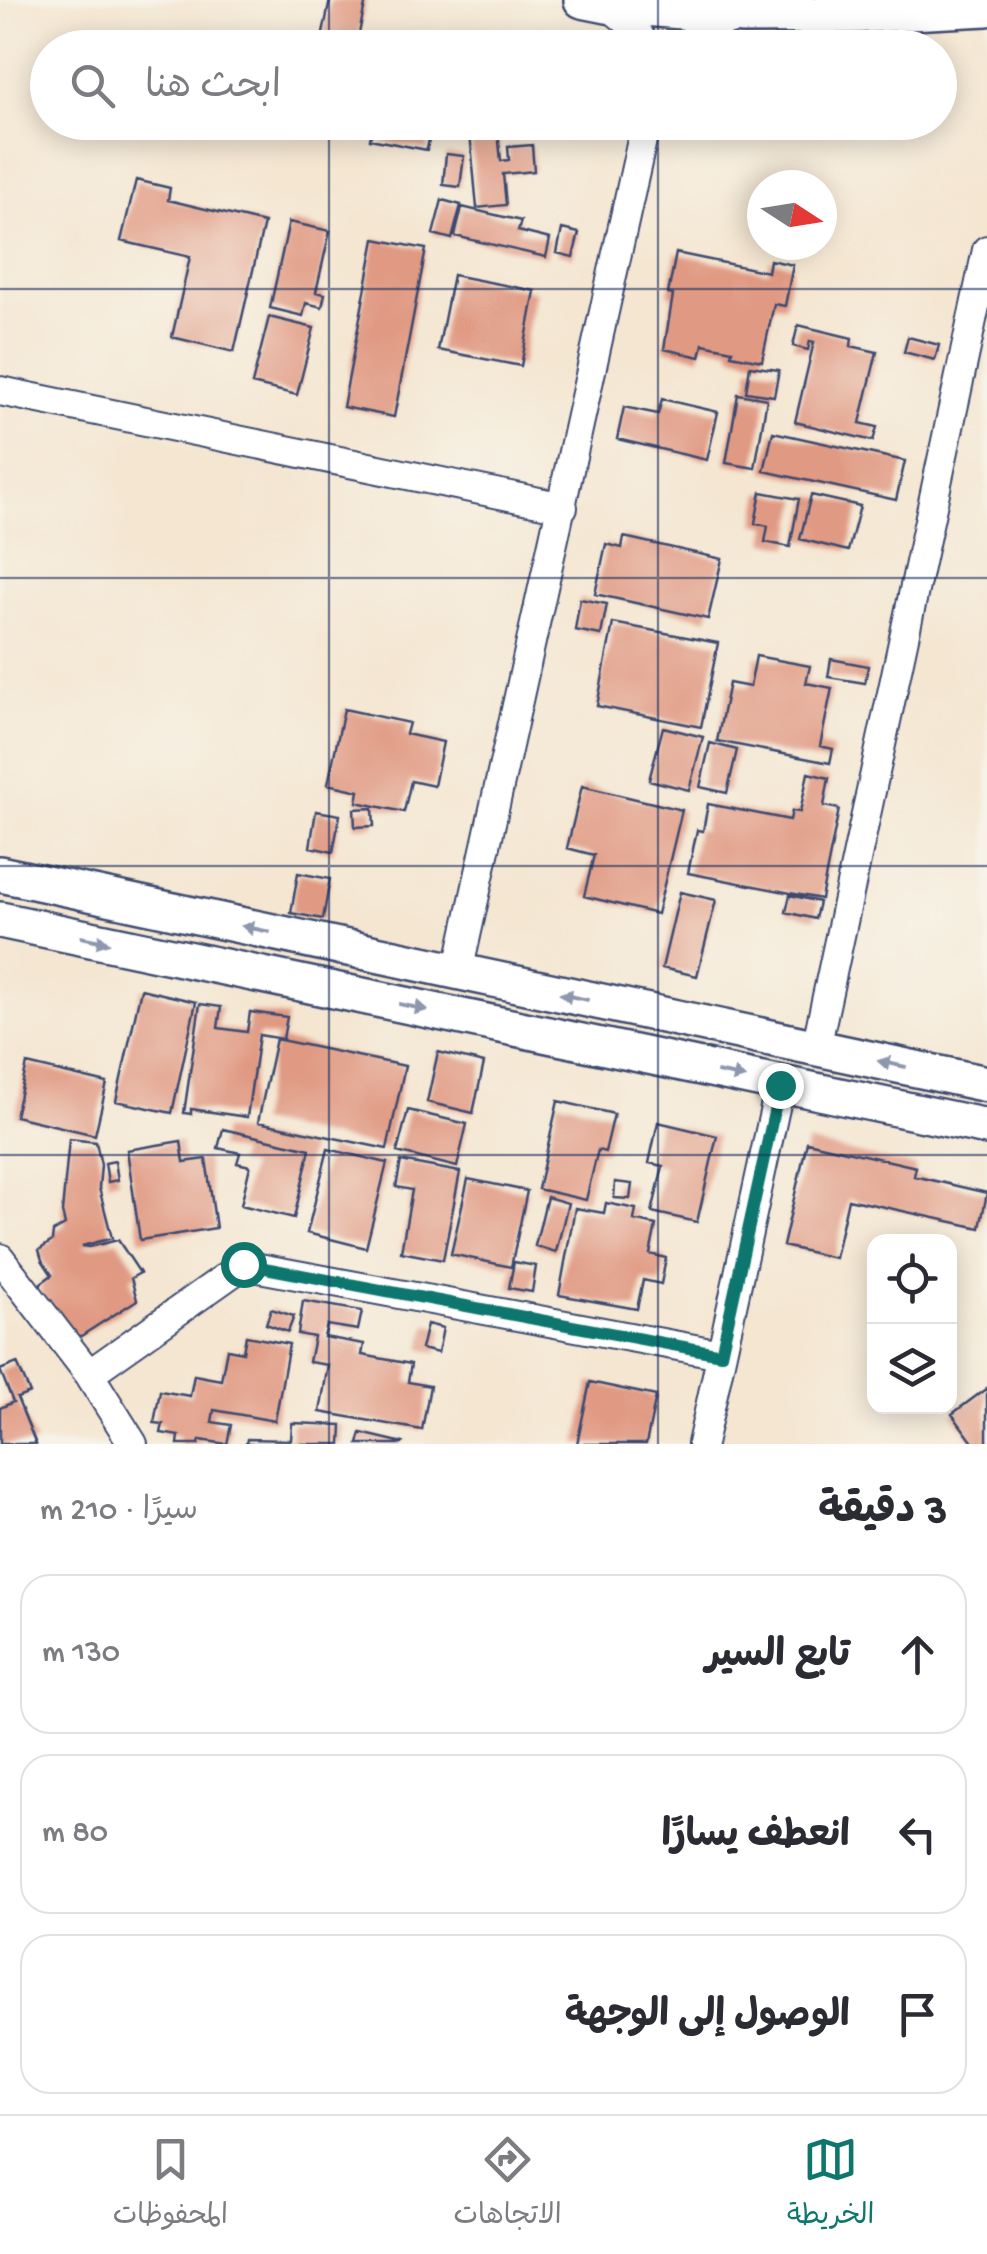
<!DOCTYPE html>
<html lang="ar">
<meta charset="utf-8">
<style>
:root{--surface:#fff;--page:#f7f7f7;--text:#2b2b33;--muted:#7c7c81;--line:#e1e1e2;--accent:#0f766e}
body{margin:0;font-family:"Gochi Hand","Playpen Sans Arabic",sans-serif;background:var(--page);color:var(--text);direction:rtl}
.controls{position:absolute;right:30px;bottom:30px;display:grid;overflow:hidden;border-radius:20px;box-shadow:0 5px 25px #0003}
.controls button{width:90px;height:90px;display:grid;place-items:center;padding:0;border:0;border-bottom:2px solid var(--line);background:var(--surface);color:var(--text);font:50px sans-serif}
.compass{position:absolute;left:747px;top:170px;width:90px;height:90px;border-radius:50%;background:var(--surface);box-shadow:0 5px 25px #0003;rotate:102deg}
.stop{position:absolute;width:30px;height:30px;margin:-22px;border:8px solid #0f766e;border-radius:50%;background:#fff}
.stop.end{background:#0f766e;border-color:#fff;box-shadow:0 2px 10px #0008}
.list{margin:0;padding:0;list-style:none}
h2{display:flex;justify-content:space-between;align-items:center;height:130px;margin:0;padding:0 40px;font-size:42px}
h2 small{font-size:32px;font-weight:400;color:var(--muted)}
.list li{display:grid;grid-template-columns:65px 1fr auto;gap:30px;align-items:center;box-sizing:border-box;height:160px;margin:0 20px 20px;padding:0 20px;border:2px solid var(--line);border-radius:30px}
.list b{display:block;font-size:38px;white-space:nowrap}
.list em{font-size:32px;font-style:normal;color:var(--muted)}
.icon{flex:none;width:55px;height:55px;fill:none;stroke:currentColor;stroke-width:2;stroke-linecap:round;stroke-linejoin:round}
.map{position:relative;flex:none;width:987px;height:1444px;overflow:hidden;direction:ltr}
.search{position:absolute;background:var(--surface);box-shadow:0 5px 25px #0003;left:30px;right:30px;top:30px;height:110px;display:flex;align-items:center;gap:25px;box-sizing:border-box;padding:0 35px;border-radius:55px;color:var(--muted);font-size:38px}
.sheet{height:670px;background:var(--surface)}
nav{display:flex;justify-content:space-around;align-items:center;box-sizing:border-box;height:140px;border-top:2px solid var(--line);background:var(--surface);font-size:28px;color:var(--muted)}
nav a{display:grid;justify-items:center;gap:5px}
nav .on{color:var(--accent)}
.map>svg:first-child{display:block}
</style>
<div class="map">
<svg width="987" height="1444" viewBox="0 0 987 1444">
<rect width="100%" height="100%" fill="#f7f3e8"/>
<filter id="ink" filterUnits="userSpaceOnUse"><feTurbulence type="fractalNoise" baseFrequency=".01" numOctaves="2"/><feDisplacementMap in="SourceGraphic" scale="20" xChannelSelector="R" yChannelSelector="G"/><feConvolveMatrix kernelMatrix="1 2 1 2 8 2 1 2 1" color-interpolation-filters="sRGB"/></filter>
<filter id="wash" filterUnits="userSpaceOnUse"><feTurbulence type="fractalNoise" baseFrequency=".0048" numOctaves="4" result="noise"/><feDisplacementMap in="SourceGraphic" scale="40" xChannelSelector="R" yChannelSelector="G"/><feGaussianBlur stdDeviation="2.25" result="paint"/><feColorMatrix in="noise" values="0 0 0 0 0 0 0 0 0 0 0 0 0 0 0 0 0 1.4 0 .05"/><feComposite in="paint" operator="in"/></filter>
<g filter="url(#wash)">
<rect width="100%" height="100%" fill="#f4e6d1"/>
<g id="blocks">
<!-- building -->
<path fill="#e09982" d="M330 0H366L356 48H320Z
M486 35 508 41 506 48H483Z
M356 122H432L427 150 370 139 373 128 356 124Z
M469 122H497L501 161 509 160 508 147 532 145 534 171 503 174 506 205 477 208Z
M446 154 464 156 460 187 443 185Z
M136 180 170 188 168 200 264 223 234 352 172 337 190 257 121 241Z
M442 200 461 205 452 239 433 234Z
M462 207 521 221 518 231 550 239 546 257 455 236Z
M289 222 330 231 316 292 325 294 322 307 306 303 303 316 270 308Z
M562 229 579 233 573 257 557 253Z
M375 239 426 249 394 417 343 407Z
M676 253 768 272 770 260 793 265 785 306 774 304 762 361 731 355 732 350 703 344 700 357 664 349 673 295 668 294Z
M453 275 535 291 521 366 438 350Z
M269 317 314 328 297 395 252 384Z
M798 325 852 338 851 346 877 352 860 423 877 427 873 441 795 422 814 342 810 341 808 350 793 346Z
M908 337 939 345 935 360 904 352Z
M750 366 779 370 774 396 746 392Z
M738 394 767 399 755 468 726 463Z
M662 399 718 412 707 460 617 439 624 407 658 414Z
M773 432 905 461 896 500 764 471Z
M761 492 799 499 790 547 765 542 768 526 755 523Z
M811 495 860 506 848 551 800 539Z
M624 537 722 559 708 619 595 594 606 544 622 548Z
M580 599 607 604 601 635 575 630Z
M613 623 718 643 701 727 597 706Z
M756 656 810 666 806 683 832 688 820 746 833 749 830 763 717 741 729 683 750 687Z
M831 659 868 666 865 683 828 677Z
M344 709 409 723 406 734 443 742 434 786 411 781 404 812 357 802 359 791 328 784Z
M663 727 703 737 689 790 649 780Z
M710 743 737 750 727 793 700 787Z
M808 773 829 778 824 806 839 809 821 899 688 873 697 830 703 831 708 804 790 820 792 811 800 812Z
M582 786 682 810 657 914 584 896 594 855 567 848Z
M373 808 374 826 355 827 354 809Z
M316 811 340 815 333 852 310 847Z
M298 873 330 879 323 919 291 913Z
M680 892 716 900 697 976 662 968Z
M790 895 819 902 815 919 786 912Z
M141 989 196 1002 172 1113 116 1101Z
M200 1004 221 1007 218 1028 247 1032 250 1012 287 1017 283 1039 259 1035 247 1117 191 1109V1114L184 1113Z
M276 1039 405 1066 387 1149 258 1122Z
M438 1052 484 1063 473 1113 427 1102Z
M27 1064 107 1083 95 1135 15 1116Z
M558 1101 614 1114 605 1152 598 1150 586 1200 538 1189Z
M408 1110 467 1124 457 1167 397 1152Z
M658 1122 717 1136 697 1222 652 1212 663 1166 649 1163Z
M223 1129 310 1149 294 1218 241 1205 250 1166 237 1163 240 1153 218 1148Z
M69 1139 96 1142 101 1165 99 1188 112 1238 82 1246 89 1247 118 1240 140 1273 131 1278 137 1300 81 1336 68 1334 40 1292 41 1283 52 1275 42 1260 39 1250 52 1241 53 1232 65 1225 62 1212Z
M181 1141 184 1162 206 1159 216 1228 140 1240 127 1150Z
M807 1142 916 1167 914 1176 987 1193 980 1228 848 1199 835 1258 783 1246Z
M328 1149 387 1163 366 1248 307 1233Z
M115 1161 118 1180 108 1182 105 1163Z
M401 1161 460 1172 443 1260 401 1252 412 1190 396 1187Z
M468 1179 527 1191 511 1267 451 1254Z
M615 1182 632 1184 630 1199 614 1198Z
M547 1197 568 1203 556 1252 535 1246Z
M606 1203 636 1209 634 1220 656 1225 650 1254 666 1258 661 1284 643 1280 637 1309 559 1295 575 1208 604 1213Z
M514 1262 536 1266 532 1292 509 1288Z
M303 1301 362 1311 358 1330 327 1325 324 1337 364 1344 362 1355 411 1364 408 1382 430 1386 422 1430 320 1412 328 1365 309 1362 314 1337 298 1334Z
M271 1309 294 1316 288 1332 266 1324Z
M427 1324 443 1328 438 1353 421 1349Z
M246 1336 289 1344 275 1421 214 1410 212 1422 231 1425 227 1444 200 1440 199 1444H178L179 1436 161 1433 163 1424 154 1423 160 1391 190 1396 194 1375 221 1380 227 1349 243 1352Z
M17 1363 30 1393 17 1398 36 1444H0V1408L13 1402 0 1370Z
M590 1382 656 1396 646 1444H577Z
M987 1388V1444H974L952 1414Z
M292 1423 342 1425 341 1444H246L247 1439 291 1440Z
M361 1433 403 1443 402 1444H358Z"/>
</g>
</g>
<g filter="url(#ink)">
<use href="#blocks" fill-opacity="0" stroke="#3c4a6f" stroke-width="2.5"/>
<g fill="none" stroke-linecap="round" stroke-linejoin="round">
<!-- minor casing -->
<g stroke="#3c4a6f" stroke-width="32">
<path id="minor" d="M607 5C624 17 637 28 646 48
M682 48C698 32 715 24 737 18
M0 391 563 507
M458 972 646 122
M816 1048 987 250
M0 1258 89 1374 133 1444
M89 1374 243 1265 721 1354
M702 1444 780 1085"/>
</g>
<!-- tertiary casing -->
<g stroke="#3c4a6f" stroke-width="40">
<path id="tertiary" d="M582 0 607 5 743 16 852 15 987 8
M0 874 987 1084
M0 920 987 1127"/>
</g>
<!-- minor -->
<use href="#minor" stroke="#fff" stroke-width="28"/>
<!-- tertiary -->
<use href="#tertiary" stroke="#fff" stroke-width="35"/>
</g>
<!-- one-way arrows -->
<defs><path id="oneway-solid" d="M-6-.8H1V-3.2L6.5 0L1 3.2V.8H-6Z" transform="scale(2.5)"/></defs>
<g fill="#8d97ae">
<use href="#oneway-solid" transform="translate(256 929) rotate(-168)"/>
<use href="#oneway-solid" transform="translate(95 940) rotate(12)"/>
<use href="#oneway-solid" transform="translate(574 997) rotate(-168)"/>
<use href="#oneway-solid" transform="translate(413 1007) rotate(12)"/>
<use href="#oneway-solid" transform="translate(892 1064) rotate(-168)"/>
<use href="#oneway-solid" transform="translate(731 1075) rotate(12)"/>
</g>
</g>
<g fill="none" stroke-linecap="round" stroke-linejoin="round" filter="url(#ink)">
<!-- route -->
<path stroke="#0f766e" stroke-width="12" d="M243 1264 721 1354 780 1085"/>
</g>
<!-- grid -->
<path fill="none" stroke="#1b2f5e" stroke-width="2.5" stroke-opacity="0.55" d="M329 0V48M658 0V48M329 122V1444M658 122V1444M0 289H987M0 578H987M0 866H987M0 1155H987"/>
</svg>
<div class="controls">
<button><svg class="icon" aria-label="locate" viewBox="0 0 24 24"><circle cx="12" cy="12" r="6"/><path d="M12 2v4M12 18v4M2 12h4M18 12h4"/></svg></button>
<button><svg class="icon" aria-label="layers" viewBox="0 0 24 24"><path d="M12 4l9 5-9 5-9-5zM3 14l9 5 9-5"/></svg></button>
</div>
<svg class="compass" viewBox="-18 -18 36 36"><path d="M0-13l5 13h-10z" fill="#e53935"/><path d="M0 13l5-13h-10z" fill="#7c7c81"/></svg>
<div class="stop" style="left:243px;top:1264px"></div>
<div class="stop end" style="left:780px;top:1085px"></div>
<div class="search"><svg class="icon" aria-label="search" viewBox="0 0 24 24"><circle cx="10" cy="10" r="6"/><path d="M15 15l6 6"/></svg>ابحث هنا</div>
</div>
<section class="sheet">
<h2>3 دقيقة<small>سيرًا · 210 m</small></h2>
<ul class="list">
<li><svg class="icon" aria-label="ahead" viewBox="0 0 24 24"><path d="M12 20V5M6 11l6-6 6 6"/></svg><div><b>تابع السير</b></div><em>130 m</em></li>
<li><svg class="icon" aria-label="left" viewBox="0 0 24 24"><path d="M17 20v-9H6M10 6l-5 5 5 5"/></svg><div><b>انعطف يسارًا</b></div><em>80 m</em></li>
<li><svg class="icon" aria-label="arrive" viewBox="0 0 24 24"><path d="M6 21V4h12l-3 4 3 4H6"/></svg><div><b>الوصول إلى الوجهة</b></div></li>
</ul>
</section>
<nav>
<a class="on"><svg class="icon" aria-label="map" viewBox="0 0 24 24"><path d="M3 6l6-2 6 2 6-2v14l-6 2-6-2-6 2zM9 4v14M15 6v14"/></svg>الخريطة</a>
<a><svg class="icon" aria-label="directions" viewBox="0 0 24 24"><path d="M12 3l9 9-9 9-9-9zM9 14v-3h6M13 9l2 2-2 2"/></svg>الاتجاهات</a>
<a><svg class="icon" aria-label="saved" viewBox="0 0 24 24"><path d="M7 4h10v16l-5-4-5 4z"/></svg>المحفوظات</a>
</nav>
